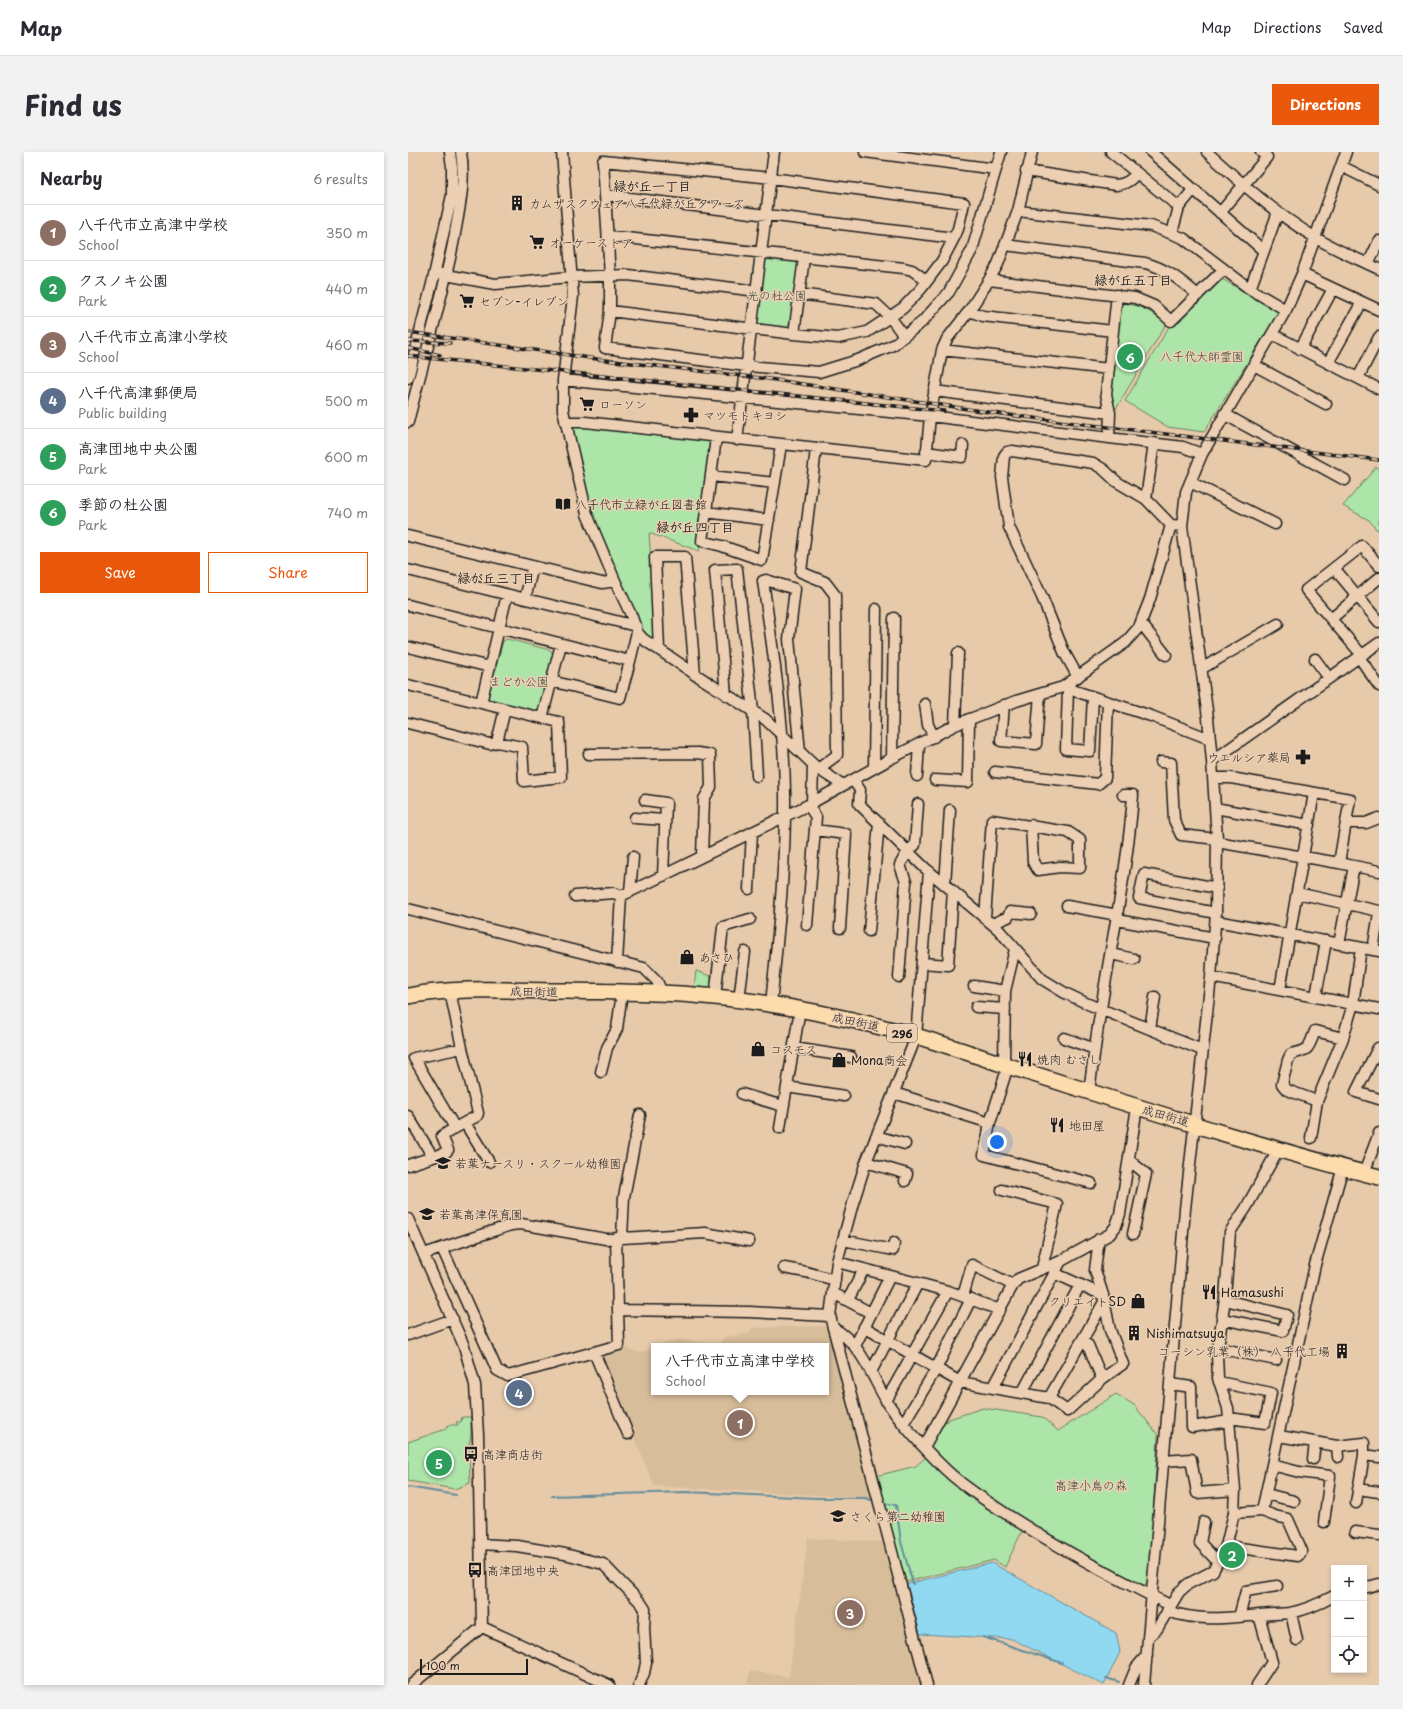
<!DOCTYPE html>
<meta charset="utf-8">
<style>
:root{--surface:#fff;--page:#f2f2f3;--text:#2b2b33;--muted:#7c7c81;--line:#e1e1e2;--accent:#ea580c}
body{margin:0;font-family:"Playpen Sans","Klee One",sans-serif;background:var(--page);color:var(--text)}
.controls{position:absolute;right:12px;bottom:12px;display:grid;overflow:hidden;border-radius:0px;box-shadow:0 2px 6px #0003}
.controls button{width:36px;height:36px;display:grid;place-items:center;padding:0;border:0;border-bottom:1px solid var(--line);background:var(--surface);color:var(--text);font:20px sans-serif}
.scale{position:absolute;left:12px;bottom:10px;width:108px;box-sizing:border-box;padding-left:4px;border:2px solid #1c1c1c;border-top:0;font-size:11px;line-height:14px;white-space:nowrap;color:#1c1c1c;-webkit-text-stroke:3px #edd0b4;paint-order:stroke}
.you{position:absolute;left:589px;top:990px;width:14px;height:14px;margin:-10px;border:3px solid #fff;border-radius:50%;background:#1a73e8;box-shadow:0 0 0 6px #1a73e833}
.badge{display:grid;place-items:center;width:26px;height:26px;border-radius:50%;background:var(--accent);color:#fff;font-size:13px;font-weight:700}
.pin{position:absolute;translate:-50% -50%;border:2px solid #fff;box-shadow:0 1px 4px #0006}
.popup{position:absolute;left:243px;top:1191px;width:178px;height:52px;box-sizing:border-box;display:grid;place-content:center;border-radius:0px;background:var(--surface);filter:drop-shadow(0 1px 3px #0005);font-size:13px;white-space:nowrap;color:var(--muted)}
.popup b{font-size:15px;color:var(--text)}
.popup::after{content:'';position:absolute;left:50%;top:100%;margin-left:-8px;border:8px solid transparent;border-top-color:var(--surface)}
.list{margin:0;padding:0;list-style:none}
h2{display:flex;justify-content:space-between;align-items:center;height:52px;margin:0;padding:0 16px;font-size:17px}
h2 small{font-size:13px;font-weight:400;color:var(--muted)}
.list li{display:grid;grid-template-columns:26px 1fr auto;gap:12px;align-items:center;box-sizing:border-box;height:56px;padding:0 16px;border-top:1px solid var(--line)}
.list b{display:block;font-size:15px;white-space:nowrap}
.list p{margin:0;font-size:13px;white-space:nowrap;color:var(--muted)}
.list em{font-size:13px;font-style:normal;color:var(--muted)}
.actions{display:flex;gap:8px;padding:12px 16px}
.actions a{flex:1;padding:9px 0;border:1px solid var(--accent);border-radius:0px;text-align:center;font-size:14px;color:var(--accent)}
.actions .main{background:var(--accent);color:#fff}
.icon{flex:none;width:22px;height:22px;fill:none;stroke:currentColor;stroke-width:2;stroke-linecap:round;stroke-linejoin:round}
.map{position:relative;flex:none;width:971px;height:1533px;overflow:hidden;border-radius:0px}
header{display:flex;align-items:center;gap:24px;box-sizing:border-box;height:56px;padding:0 20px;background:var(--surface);border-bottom:1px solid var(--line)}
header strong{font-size:19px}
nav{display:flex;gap:22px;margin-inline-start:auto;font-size:14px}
.intro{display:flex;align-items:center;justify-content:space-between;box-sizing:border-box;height:96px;padding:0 24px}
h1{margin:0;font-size:28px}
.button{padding:10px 18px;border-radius:0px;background:var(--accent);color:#fff;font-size:14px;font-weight:700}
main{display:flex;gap:24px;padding:0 24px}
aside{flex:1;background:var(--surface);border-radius:0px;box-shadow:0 2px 6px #0003}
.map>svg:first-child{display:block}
</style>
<header>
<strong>Map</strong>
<nav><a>Map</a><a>Directions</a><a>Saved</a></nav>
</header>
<div class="intro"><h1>Find us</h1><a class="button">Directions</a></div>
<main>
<aside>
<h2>Nearby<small>6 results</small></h2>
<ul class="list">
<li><span class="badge" style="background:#8d6e63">1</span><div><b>八千代市立高津中学校</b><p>School</p></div><em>350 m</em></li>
<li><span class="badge" style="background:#2e9e5b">2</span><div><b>クスノキ公園</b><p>Park</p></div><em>440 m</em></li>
<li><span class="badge" style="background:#8d6e63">3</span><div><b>八千代市立高津小学校</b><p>School</p></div><em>460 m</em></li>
<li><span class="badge" style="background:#5c6f8a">4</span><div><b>八千代高津郵便局</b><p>Public building</p></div><em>500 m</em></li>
<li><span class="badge" style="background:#2e9e5b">5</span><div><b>高津団地中央公園</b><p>Park</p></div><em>600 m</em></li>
<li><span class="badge" style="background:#2e9e5b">6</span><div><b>季節の杜公園</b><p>Park</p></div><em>740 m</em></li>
</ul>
<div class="actions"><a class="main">Save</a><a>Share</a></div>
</aside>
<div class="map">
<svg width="971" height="1533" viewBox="0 0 971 1533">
<rect width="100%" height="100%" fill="#e7caaa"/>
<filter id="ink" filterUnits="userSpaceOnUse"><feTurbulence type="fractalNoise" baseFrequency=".025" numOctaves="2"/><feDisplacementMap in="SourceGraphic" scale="8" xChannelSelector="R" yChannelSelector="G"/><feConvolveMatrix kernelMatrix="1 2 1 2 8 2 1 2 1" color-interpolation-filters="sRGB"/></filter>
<g filter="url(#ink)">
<!-- built -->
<path fill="#d8bd9a" d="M419 1174 464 1346 246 1334 195 1208 196 1204 219 1196 231 1201 246 1196V1240H418V1194H250L269 1187 311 1194 316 1185 341 1181 344 1176Z
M400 1386 475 1390 513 1533H339L342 1519 381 1525Z"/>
<!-- green -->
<path fill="#ade5a9" stroke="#648062" d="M360 106 387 108 390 114 383 175 381 179 349 173 356 108Z
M814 127 871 160 796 280 760 275 717 249 762 173Z
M713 151C733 153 742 159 758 172L706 260 703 239Z
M157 271 308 286 291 399 241 381 248 488 244 489 236 483 224 465 179 362Z
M968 315 971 316V376L969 378 961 368 935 354Z
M99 487 142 498 145 502 131 558 125 560 83 549 80 544 95 489Z
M288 819 308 826 304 838 286 837Z
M708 1242 726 1253 750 1283 741 1429 735 1434 598 1360 543 1318 520 1295 529 1277 541 1267 575 1256 634 1265 650 1279Z
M54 1265H63V1284L61 1292 62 1331 47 1337 0 1329V1290L38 1277 40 1273H50L48 1270H53Z
M519 1304 615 1377 597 1415 586 1408 498 1430 468 1324 508 1314Z
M819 1395 833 1398 830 1416 810 1414Z"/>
<!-- water -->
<path fill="#90d9f1" stroke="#628d9c" d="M584 1411 708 1481 712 1500 696 1533 604 1487 512 1482 499 1432Z"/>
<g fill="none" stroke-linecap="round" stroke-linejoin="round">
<!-- stream -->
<path stroke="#628d9c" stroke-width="2" d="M0 1335 48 1343
M143 1344 278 1340 408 1346H457L467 1349
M475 1351 488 1353 493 1390 505 1432
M575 1485 654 1511
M698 1526 711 1530"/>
<!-- minor casing -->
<g stroke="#1c1c1c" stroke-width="13">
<path id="minor" d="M154 0 165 144 155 228V258L179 362 207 429 224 465 229 480 235 487 299 530 357 567 410 617 435 633
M457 0 588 17
M703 0 771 55
M743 0 856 99
M799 0C833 31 868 62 908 86 928 98 950 107 971 117
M933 14 971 33
M618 19 708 33C718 32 723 28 729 21
M197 43 546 86
M610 59 743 74 775 86 842 137 878 158
M812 61 859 5 853 0
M764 81 771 55 785 38
M200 84 496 116 504 118 519 129
M597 93 737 111C758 116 773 129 790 143
M960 112 971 89
M27 121 87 132 162 125 220 123 349 139
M894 122 971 158
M581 128 727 146 746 154 763 169 816 117
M842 137 870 60
M391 142 468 152 482 165 496 184
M202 159 386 182 430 186 459 180 495 156 513 137 534 109 546 86 550 77 556 51 363 26 195 9 202 124V159L197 196 339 214 411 220 450 208 485 193 514 170 541 140 564 98 593 0
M561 159 575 164 705 179
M386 182 396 106
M864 182 971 237
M892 197 925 137
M534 198 701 217
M920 211 954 150
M846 213 918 252
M0 226 25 128 44 43V15L42 0
M950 226 971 185
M155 228 522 264 775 295 794 302
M526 239 702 261
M816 262 937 328
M0 270C15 209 34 149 46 87 51 58 58 30 53 0
M157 270H177L518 308 522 264 534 198 539 187 561 159 581 128 590 112 610 59 624 0
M308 286 294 389 314 394 354 408 373 293
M701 286 702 261 698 242 709 143
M329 288 366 0
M408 297 393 420 417 430 427 443 429 603 410 617
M518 300 554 305 555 293
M303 324 367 331
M782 330 867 372
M738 347 746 291
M298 360 361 368
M0 384 194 431 207 429
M926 416 971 470
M0 418 228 474
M117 447 125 414
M0 453 222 509 229 480
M923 467 971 426
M733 471 758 503
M0 495 82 515
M251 497 247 405H277L287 523
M954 503 898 438 954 394 971 414
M951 505 971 534
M907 507 921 526
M793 517 870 472
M670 525 656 500 634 445 601 375 594 325 596 304 599 300 604 299 685 311 695 317 709 330 738 347 763 373
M143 529 212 546 222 509
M0 533 134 566
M655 535 743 564 802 587
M660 537 658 597 682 599 685 545
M318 543 307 418 329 417 345 559 349 624
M73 551 99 443
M517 552 520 573 526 585
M596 553 593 589 628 592 632 542
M0 571 82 592 89 590 114 595 116 629 153 625 151 570 134 566 153 492
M547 573 550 501
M89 590 97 557
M181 602 290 601 302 603 303 635 296 647 294 704
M484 606 486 466
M804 609 971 491
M753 610 763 611 766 668 773 683 809 687
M466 616 468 457
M587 620 690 632 697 626 700 550
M509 624 511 592
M805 626H823L942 647 931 711 946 714 931 792
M445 628 452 638 451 652 517 716 590 777 634 827 657 841 680 852 794 898
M527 628 560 630 561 567
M237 648 258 651 255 724
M404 651 405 613
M807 656 901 673
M227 666 257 668
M938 671H958L971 666
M407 678 438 682 432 776
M809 690 931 711
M946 714 971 719
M537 732 542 658
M341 737 344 680
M222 740 225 705
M889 741 971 759
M167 744 206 741 213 744
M659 754 710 763
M0 757 236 816 249 829 254 841
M808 761 731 746 736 722 809 736
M577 766 584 668 660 680 672 688V716L652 715 630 718 625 710 623 673
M709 768 807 786
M808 769 971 799
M584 772 600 765 602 760 623 762
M399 773 408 665 400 653
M461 779 471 671
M965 798 971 761
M703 802 726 807
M209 810 213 744 400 653 484 606 547 573 608 549 655 535 662 530 717 491 731 475 742 447 763 373 774 374
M514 811 540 813 545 739
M491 825 498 730 492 713 500 699 507 693 510 652
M803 825 971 857
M566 834 597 839
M872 838 906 641
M42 839 54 896
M908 844 918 789
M307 845 315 775 342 767
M331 848 337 800
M363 852C370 782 378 711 377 640 376 569 365 499 355 429L358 428 387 437 381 487 392 600
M568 855 597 857
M742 877 747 845
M656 886 687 897
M54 896 70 961 69 964 47 976 6 906Z
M386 896 443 905
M971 897 970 896 948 940 971 947
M596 913 597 839 607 797
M600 914 582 971 576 1003 683 1031
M193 920 199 896 209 877 214 840
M379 935 436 944
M681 939C685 912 688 884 693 857 704 786 720 715 725 643H715
M486 941 582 971
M334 942 375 954
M909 949 879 938 874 932 880 908 883 902C902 898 900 897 907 879L935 886
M0 964 25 1005 0 1013
M57 971 81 1010
M372 976 392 857
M468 984 497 992
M903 986 909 949 935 886 945 852 953 796
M25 1005 37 1001 40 998 34 984 47 976
M721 1008 738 1022 725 1082
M458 1010 499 1022 497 1029
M956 1021 971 981
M594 1038 649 1052 634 1116
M0 1067 56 1194 67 1233 70 1283 74 1475
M214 1085 216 1045 232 963
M435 1088 485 1098 486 1091
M34 1096 89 1218 100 1224 211 1193 208 1086
M16 1102 103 1073 113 1072 198 1087 297 1081 341 1089
M429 1110 540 1139 592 1158
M376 1116 398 1120 427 1128
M646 1121 695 1143
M425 1141 463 1161
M555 1144 564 1113 605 1133
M440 1148 456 1117
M210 1158 341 1160 422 1164
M814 1167 875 1179 879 1163 817 1148
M456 1175 552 1230 641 1246 659 1259 694 1227 715 1212 702 1178 695 1143 687 1118 691 1087
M425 1176C453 1191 463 1223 478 1248 492 1271 512 1292 531 1311 552 1333 580 1350 606 1367 656 1399 709 1427 762 1453
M0 1183 45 1167
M673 1190 680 1193 694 1227
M447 1194 482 1124
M810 1196 868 1208
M186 1200 220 1282
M463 1220 510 1131
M811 1230 863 1241 857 1271 821 1266
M763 1232 783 1235 784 1275 821 1269
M585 1236 653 1109
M614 1241 672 1133
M641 1246 696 1150
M478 1249 540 1139
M495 1272 528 1217 563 1147
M871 1284 929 1294 956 1291V1303L948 1351
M929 1294 930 1305
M516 1295 605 1133 610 1127 653 1109 702 1082 708 1074 712 1062 729 955
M956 1303 971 1305
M905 1307 907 1291
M756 1309 783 1307 789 1341 827 1338
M864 1313 891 1320 922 1324 916 1370
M950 1337 971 1340
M858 1342 886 1349
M854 1359 907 1113 935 1015
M796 1370 792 1391 809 1409
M947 1380 971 1383
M72 1392 109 1394 157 1402 195 1412 233 1451 237 1457 236 1476 238 1511 236 1521 231 1533
M818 1394 890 1404 894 1399 880 1367 867 1364 854 1359 826 1361
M956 1436 971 1432
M759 1459C793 1470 818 1466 851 1463 862 1462 872 1462 882 1461 897 1458 913 1451 926 1444
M883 1461 889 1488
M831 1465 838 1439 869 1434
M74 1475 201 1533
M740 1485 749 1477 771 1440 780 1432 805 1419 818 1394 826 1361 827 1338 820 1256 810 1226 809 1203 817 1146 822 1080 838 1056 870 998
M3 1533 74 1475
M519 1533 422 1164 429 1110 445 1051 458 1010 508 885 521 719
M721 1533 728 1516 739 1503
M736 1533 777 1057 803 825 808 761 809 687 804 609 800 566 774 374 778 340 794 302 878 158 894 122 938 0
M849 1533 864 1510 851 1463"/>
</g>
<!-- highway casing -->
<g stroke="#1c1c1c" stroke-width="18">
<path id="highway" d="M0 844C52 834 107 839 160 839 202 840 243 840 285 843 350 848 414 860 477 876 518 885 557 900 597 913 721 952 845 993 971 1025"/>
</g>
<!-- minor -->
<use href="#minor" stroke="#edd0b4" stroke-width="10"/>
<!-- highway -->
<use href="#highway" stroke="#fcdcac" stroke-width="15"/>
<!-- rail casing -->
<g stroke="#1c1c1c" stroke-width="3.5">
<path id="rail" d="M0 180 189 207 361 227 593 262 971 308
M0 189 42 191
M0 196 32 203
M0 204 536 259"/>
</g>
<!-- rail -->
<use href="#rail" stroke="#edd0b4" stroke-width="2" stroke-dasharray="6" stroke-linecap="butt"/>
</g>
</g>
<!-- icons -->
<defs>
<g id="building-bare" transform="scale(1.2)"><path d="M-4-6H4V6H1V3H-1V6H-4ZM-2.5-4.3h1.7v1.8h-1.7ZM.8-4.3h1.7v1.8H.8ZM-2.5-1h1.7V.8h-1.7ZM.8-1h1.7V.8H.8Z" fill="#1c1c1c" stroke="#edd0b4" stroke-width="2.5" paint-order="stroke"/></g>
<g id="supermarket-bare" transform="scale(1.2)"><path d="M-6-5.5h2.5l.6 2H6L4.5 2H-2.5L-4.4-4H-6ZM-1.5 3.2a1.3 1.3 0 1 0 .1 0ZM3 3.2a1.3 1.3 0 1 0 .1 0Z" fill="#1c1c1c" stroke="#edd0b4" stroke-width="2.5" paint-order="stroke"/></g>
<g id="pharmacy-bare" transform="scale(1.2)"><path d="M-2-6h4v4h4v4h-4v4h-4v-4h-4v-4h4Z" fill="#1c1c1c" stroke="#edd0b4" stroke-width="2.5" paint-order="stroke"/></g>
<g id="library-bare" transform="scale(1.2)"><path d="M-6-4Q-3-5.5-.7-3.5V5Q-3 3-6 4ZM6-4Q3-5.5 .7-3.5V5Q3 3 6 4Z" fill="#1c1c1c" stroke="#edd0b4" stroke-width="2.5" paint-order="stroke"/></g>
<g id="shop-bare" transform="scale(1.2)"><path d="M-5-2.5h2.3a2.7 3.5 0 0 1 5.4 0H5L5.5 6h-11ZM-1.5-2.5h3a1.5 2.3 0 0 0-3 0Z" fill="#1c1c1c" stroke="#edd0b4" stroke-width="2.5" paint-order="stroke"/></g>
<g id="restaurant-bare" transform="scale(1.2)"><path d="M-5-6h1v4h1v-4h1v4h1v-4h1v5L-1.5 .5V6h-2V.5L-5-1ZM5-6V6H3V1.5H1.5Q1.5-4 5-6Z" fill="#1c1c1c" stroke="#edd0b4" stroke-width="2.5" paint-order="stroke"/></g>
<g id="school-bare" transform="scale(1.2)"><path d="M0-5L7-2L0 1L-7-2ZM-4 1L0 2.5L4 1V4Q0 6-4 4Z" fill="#1c1c1c" stroke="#edd0b4" stroke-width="2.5" paint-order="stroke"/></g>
<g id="bus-bare" transform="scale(1.2)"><path d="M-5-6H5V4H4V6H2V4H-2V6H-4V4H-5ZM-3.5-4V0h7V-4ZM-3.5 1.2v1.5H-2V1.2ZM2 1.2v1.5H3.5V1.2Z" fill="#1c1c1c" stroke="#edd0b4" stroke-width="2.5" paint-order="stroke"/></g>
</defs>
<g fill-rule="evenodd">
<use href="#building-bare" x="109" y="51"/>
<use href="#supermarket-bare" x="129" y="90"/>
<use href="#supermarket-bare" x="59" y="149"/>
<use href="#supermarket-bare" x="179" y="252"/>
<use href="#pharmacy-bare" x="283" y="263"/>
<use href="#library-bare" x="155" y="352"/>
<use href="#pharmacy-bare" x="895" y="605"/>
<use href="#shop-bare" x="279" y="805"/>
<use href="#shop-bare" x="350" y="897"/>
<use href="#restaurant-bare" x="617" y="907"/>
<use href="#shop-bare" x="431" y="908"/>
<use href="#restaurant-bare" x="649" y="973"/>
<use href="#school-bare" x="35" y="1011"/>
<use href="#school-bare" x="19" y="1062"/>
<use href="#restaurant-bare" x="801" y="1140"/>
<use href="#shop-bare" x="730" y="1149"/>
<use href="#building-bare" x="726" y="1181"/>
<use href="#building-bare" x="934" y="1199"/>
<use href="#bus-bare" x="63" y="1302"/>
<use href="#school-bare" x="430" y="1364"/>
<use href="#bus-bare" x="67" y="1418"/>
</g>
<g text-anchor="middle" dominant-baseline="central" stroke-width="3" stroke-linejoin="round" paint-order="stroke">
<!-- shield labels -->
<rect fill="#edd0b4" stroke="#5b524a" stroke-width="1" x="479" y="872" width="30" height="18" rx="3"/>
<g font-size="11" font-weight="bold" fill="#1c1c1c">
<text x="494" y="881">296</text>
</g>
<!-- poi labels -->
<g font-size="12" fill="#1c1c1c" stroke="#edd0b4" text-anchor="start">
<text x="121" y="51">カムザスクウェア八千代緑が丘タワーズ</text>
<text x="141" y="90">オーケーストア</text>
<text x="71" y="149">セブン-イレブン</text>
<text x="191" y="252">ローソン</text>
<text x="295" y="263">マツモトキヨシ</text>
<text x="167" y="352">八千代市立緑が丘図書館</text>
<text x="883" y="605" text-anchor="end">ウエルシア薬局</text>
<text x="291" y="805">あさひ</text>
<text x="362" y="897">コスモス</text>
<text x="629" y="907">焼肉 むさし</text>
<text x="443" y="908">Mona商会</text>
<text x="661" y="973">地田屋</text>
<text x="47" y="1011">若葉ナースリ・スクール幼稚園</text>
<text x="31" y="1062">若葉高津保育園</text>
<text x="813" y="1140">Hamasushi</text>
<text x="718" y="1149" text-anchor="end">クリエイトSD</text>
<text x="738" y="1181">Nishimatsuya</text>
<text x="922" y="1199" text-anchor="end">コーシン乳業（株） 八千代工場</text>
<text x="75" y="1302">高津商店街</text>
<text x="442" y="1364">さくら第二幼稚園</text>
<text x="79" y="1418">高津団地中央</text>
</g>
<!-- park labels -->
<g font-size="12" fill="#394438" stroke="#edd0b4">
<text x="369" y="143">光の杜公園</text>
<text x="794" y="204">八千代大師霊園</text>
<text x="111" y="529">まどか公園</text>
<text x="683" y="1333">高津小鳥の森</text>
</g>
<!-- street labels -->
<g font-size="12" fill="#1c1c1c" stroke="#edd0b4">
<text transform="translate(126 839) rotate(1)">成田街道</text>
<text transform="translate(448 869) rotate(12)">成田街道</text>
<text transform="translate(758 963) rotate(16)">成田街道</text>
</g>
<!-- neighbourhood labels -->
<g font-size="13" font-weight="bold" fill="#1c1c1c" stroke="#edd0b4">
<text x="244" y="33">緑が丘一丁目</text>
<text x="725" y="127">緑が丘五丁目</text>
<text x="287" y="374">緑が丘四丁目</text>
<text x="88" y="425">緑が丘三丁目</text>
</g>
</g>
</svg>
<div class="controls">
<button>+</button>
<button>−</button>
<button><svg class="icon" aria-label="locate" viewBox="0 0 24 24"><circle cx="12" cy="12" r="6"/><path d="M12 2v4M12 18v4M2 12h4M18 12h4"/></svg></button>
</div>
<div class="scale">100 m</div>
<div class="you"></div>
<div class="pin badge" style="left:332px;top:1271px;background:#8d6e63">1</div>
<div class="popup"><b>八千代市立高津中学校</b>School</div>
<div class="pin badge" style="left:824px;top:1403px;background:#2e9e5b">2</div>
<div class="pin badge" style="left:442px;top:1461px;background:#8d6e63">3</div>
<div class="pin badge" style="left:111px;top:1241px;background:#5c6f8a">4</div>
<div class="pin badge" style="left:31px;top:1311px;background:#2e9e5b">5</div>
<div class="pin badge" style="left:722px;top:205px;background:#2e9e5b">6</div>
</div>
</main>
